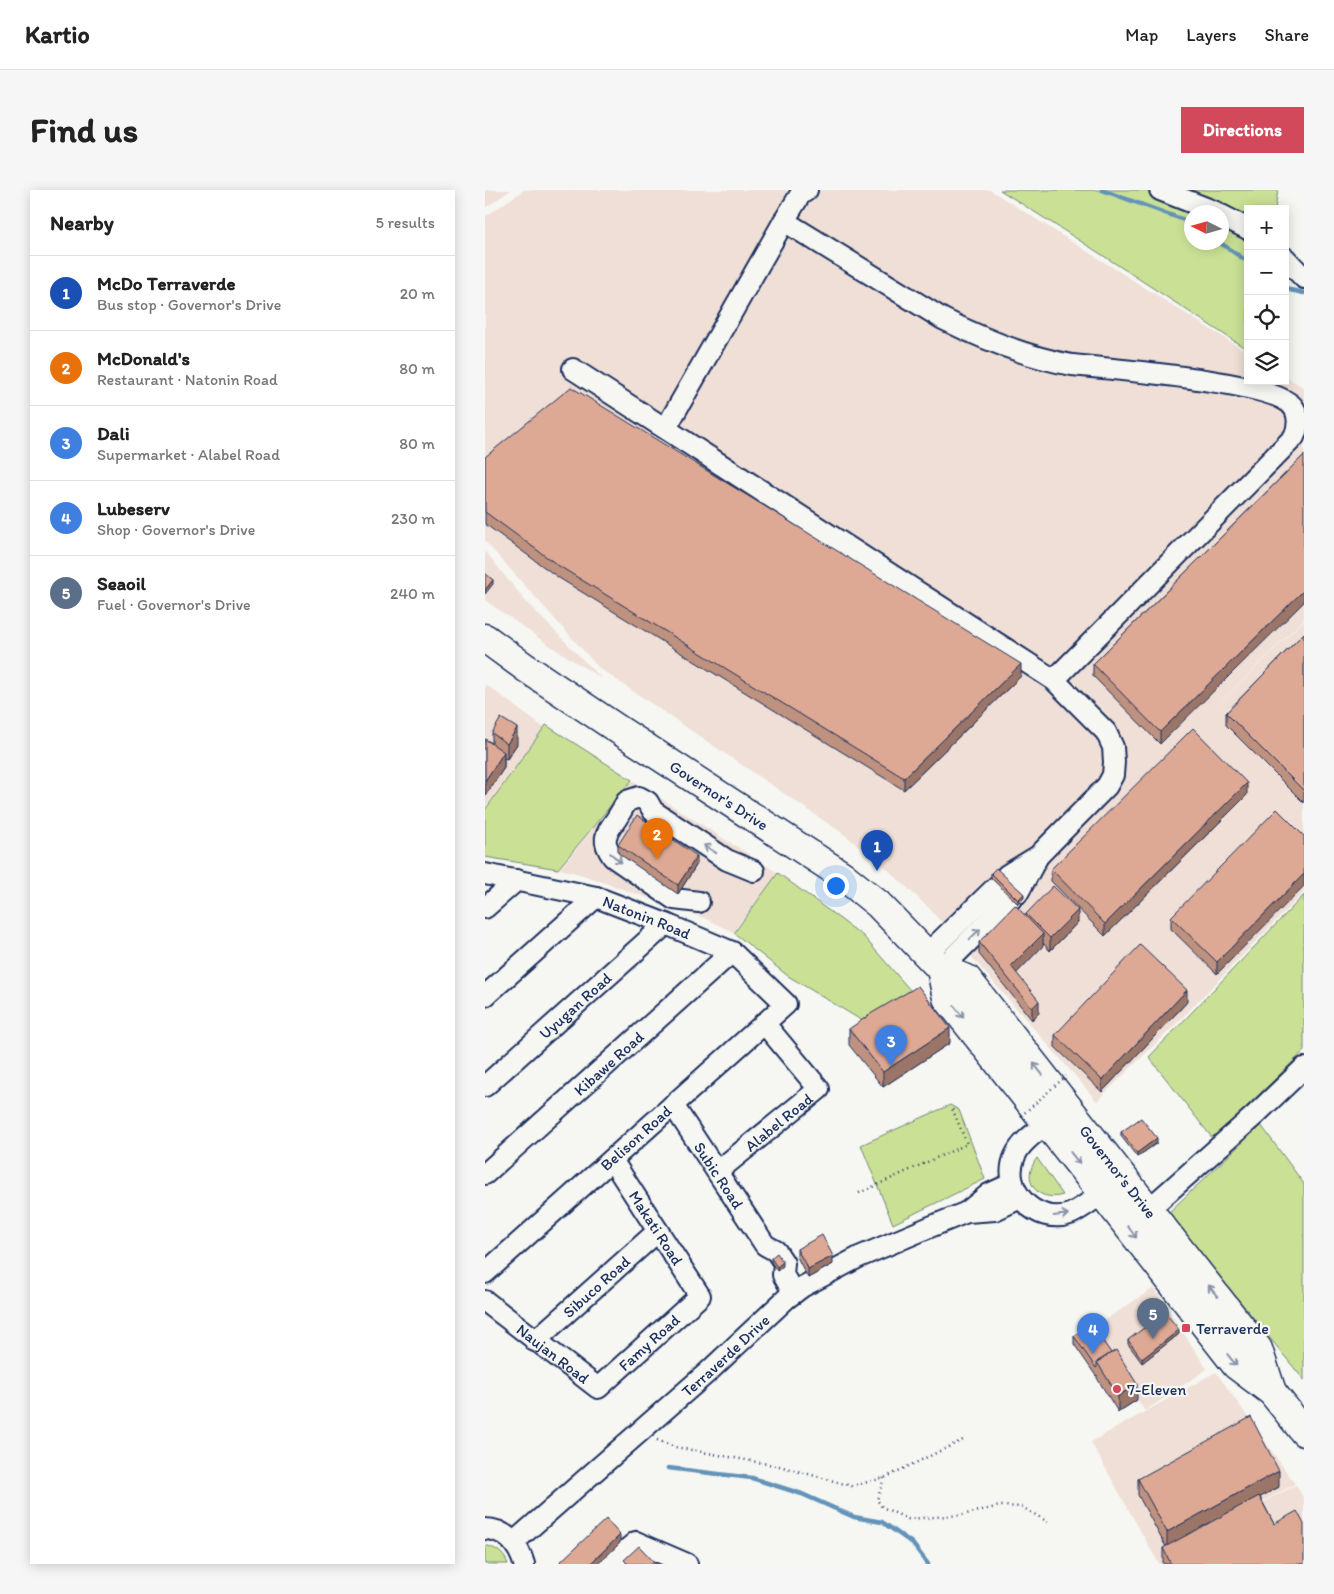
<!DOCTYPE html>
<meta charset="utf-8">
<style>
:root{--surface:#fff;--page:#f6f6f6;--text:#222;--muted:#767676;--line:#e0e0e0;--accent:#d1495b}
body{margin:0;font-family:Itim,sans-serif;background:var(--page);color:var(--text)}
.controls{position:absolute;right:15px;top:15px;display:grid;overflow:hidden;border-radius:0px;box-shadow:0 2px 12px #0003}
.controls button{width:45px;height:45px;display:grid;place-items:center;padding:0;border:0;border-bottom:1px solid var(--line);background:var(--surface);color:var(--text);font:25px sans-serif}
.compass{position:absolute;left:699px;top:15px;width:45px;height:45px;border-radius:50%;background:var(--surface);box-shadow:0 2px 12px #0003;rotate:275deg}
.you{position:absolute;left:350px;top:695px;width:18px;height:18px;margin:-12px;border:4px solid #fff;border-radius:50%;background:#1a73e8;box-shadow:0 0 0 8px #1a73e833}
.badge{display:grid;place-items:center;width:32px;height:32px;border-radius:50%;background:var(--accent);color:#fff;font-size:16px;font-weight:700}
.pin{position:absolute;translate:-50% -41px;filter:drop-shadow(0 1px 2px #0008)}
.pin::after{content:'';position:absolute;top:26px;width:18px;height:15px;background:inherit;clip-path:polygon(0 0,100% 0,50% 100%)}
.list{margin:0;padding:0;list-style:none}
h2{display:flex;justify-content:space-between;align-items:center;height:65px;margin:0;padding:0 20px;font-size:21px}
h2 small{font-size:16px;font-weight:400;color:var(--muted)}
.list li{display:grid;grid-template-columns:32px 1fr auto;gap:15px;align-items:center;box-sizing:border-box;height:75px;padding:0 20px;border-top:1px solid var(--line)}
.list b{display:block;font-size:19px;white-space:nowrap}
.list p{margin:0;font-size:16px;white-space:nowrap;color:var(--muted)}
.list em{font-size:16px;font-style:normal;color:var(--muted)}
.icon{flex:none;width:28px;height:28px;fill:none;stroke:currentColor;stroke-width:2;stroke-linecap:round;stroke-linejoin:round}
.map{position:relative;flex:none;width:819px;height:1374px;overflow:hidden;border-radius:0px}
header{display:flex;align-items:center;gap:30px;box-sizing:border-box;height:70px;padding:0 25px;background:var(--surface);border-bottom:1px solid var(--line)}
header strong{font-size:24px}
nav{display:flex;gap:28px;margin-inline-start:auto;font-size:18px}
.intro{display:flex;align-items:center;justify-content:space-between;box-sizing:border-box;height:120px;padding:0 30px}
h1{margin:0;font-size:35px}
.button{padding:12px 22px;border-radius:0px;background:var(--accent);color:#fff;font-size:18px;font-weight:700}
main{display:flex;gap:30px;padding:0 30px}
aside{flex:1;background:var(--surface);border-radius:0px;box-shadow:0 2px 12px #0003}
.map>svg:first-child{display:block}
</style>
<header>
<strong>Kartio</strong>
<nav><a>Map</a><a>Layers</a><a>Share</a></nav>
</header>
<div class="intro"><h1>Find us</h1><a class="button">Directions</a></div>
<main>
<aside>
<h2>Nearby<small>5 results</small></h2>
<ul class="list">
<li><span class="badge" style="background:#1a4fb4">1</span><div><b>McDo Terraverde</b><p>Bus stop · Governor's Drive</p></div><em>20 m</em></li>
<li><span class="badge" style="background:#e8710a">2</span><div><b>McDonald's</b><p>Restaurant · Natonin Road</p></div><em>80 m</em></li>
<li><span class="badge" style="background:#3f7fe0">3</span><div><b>Dali</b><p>Supermarket · Alabel Road</p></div><em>80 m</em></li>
<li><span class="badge" style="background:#3f7fe0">4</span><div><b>Lubeserv</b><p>Shop · Governor's Drive</p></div><em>230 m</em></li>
<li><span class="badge" style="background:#5c6f8a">5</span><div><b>Seaoil</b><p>Fuel · Governor's Drive</p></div><em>240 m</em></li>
</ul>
</aside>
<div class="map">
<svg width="819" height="1374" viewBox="0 0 819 1374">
<rect width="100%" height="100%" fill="#f6f6f2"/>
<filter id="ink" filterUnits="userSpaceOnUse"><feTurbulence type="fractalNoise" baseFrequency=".02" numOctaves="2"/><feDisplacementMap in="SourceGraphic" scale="10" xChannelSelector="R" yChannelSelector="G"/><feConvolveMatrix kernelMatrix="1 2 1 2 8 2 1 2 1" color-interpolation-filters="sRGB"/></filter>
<g filter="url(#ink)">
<!-- built -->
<path fill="#efdfd6" d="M0 0H26L0 18Z
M39 0H505L763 163V191H800V186L819 198V429L697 551 819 430V702L698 827 612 911 444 718 398 675 360 645 114 478 0 351V27Z
M0 361 42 413 117 489 58 451 0 410Z
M0 494 59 538 0 618Z
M147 590 293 683 248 742 219 728 95 684 75 679Z
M669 1098 722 1179 660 1221 606 1139Z
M731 1182 810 1294 695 1356 811 1295 819 1309V1374H674L606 1252Z"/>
<!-- green -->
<path fill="#cae095" stroke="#72887a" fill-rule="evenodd" d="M515 0H793L790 19H763V160L608 59ZM706 22H736V52H706Z
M61 535 147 590 73 679 0 667V620Z
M293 683 378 746 432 808 386 836 303 786 249 743Z
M819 705V861L728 949 664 867Z
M465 915 474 920 500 989 408 1034 376 955Z
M776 935 819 994V1190L683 1023Z
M552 968 578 1005C552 1013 535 990 552 968Z
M0 1355C11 1358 19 1363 23 1374H0Z"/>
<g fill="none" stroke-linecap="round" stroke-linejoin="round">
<!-- stream -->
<path stroke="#6393b9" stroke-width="4.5" d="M617 0 702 31 706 34
M734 52 763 72
M800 97 805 100 819 103
M183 1278 267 1288 317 1304 369 1327 397 1332 427 1353 443 1374"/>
<!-- minor casing -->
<g stroke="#1b2f5e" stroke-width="24">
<g id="minor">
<path d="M675 0 731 22"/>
<path d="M736 25 763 39"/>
<path d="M299 31 458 129C498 149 542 167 587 175 624 179 792 191 809 218 815 228 813 238 809 247L569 490"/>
<path d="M800 68 819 88"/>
<path d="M88 179 569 490 621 542 628 557 629 572 628 585 622 596 553 666 522 685 519 689"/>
<path d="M181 238 299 31 315 5 322 0"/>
<path id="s1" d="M0 684 111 707 181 734 247 762 301 814 0 1083"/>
<path d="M533 703 552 668"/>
<path d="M214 712 189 709 128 667C115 649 121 644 132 628 136 622 139 616 142 611L154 607 163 612 168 621 242 670 269 681"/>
<path d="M0 718 32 690"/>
<path d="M442 764 513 695"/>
<path d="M456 779 527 708"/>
<path d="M0 806 111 707"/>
<path id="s2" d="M0 896 181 734"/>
<path id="s3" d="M188 915 280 1055 291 1061 299 1073 298 1085 309 1103"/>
<path d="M571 926C558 938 537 949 530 966 515 999 551 1036 585 1024 597 1019 616 1004 627 996"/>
<path id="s4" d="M233 981 334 899 279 833"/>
<path id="s5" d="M0 984 247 762"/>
<path d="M664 1019 770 925 819 878"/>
<path d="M482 1022 504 1004 528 993"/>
<path id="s6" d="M0 1111 113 1198 215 1106 127 970"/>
<path id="s7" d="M50 1151 173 1041"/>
<path d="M0 1339C21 1339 34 1356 39 1374"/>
<path id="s8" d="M29 1352 223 1182 302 1108 317 1097 374 1067 445 1037 482 1022 510 1020 535 1008"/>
<path d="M124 1374 151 1352 202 1374"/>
</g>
</g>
<!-- highway casing -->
<g stroke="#1b2f5e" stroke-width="31">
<g id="highway">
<path id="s9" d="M0 448 41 478 131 538 357 685 393 714 456 779 482 789 773 1159 787 1202"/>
<path d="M456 779 462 808 617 1003 751 1175 787 1202 819 1242"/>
</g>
</g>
<!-- path -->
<path stroke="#1b2f5e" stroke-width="2.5" stroke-dasharray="1 4" stroke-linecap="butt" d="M374 1003 482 954 467 918
M172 1250 190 1257 294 1276 367 1296 399 1288 480 1249
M399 1288 392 1310 397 1317 423 1329 477 1325 515 1316 537 1317 563 1332"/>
<!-- minor -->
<use href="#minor" stroke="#f6f6f2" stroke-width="20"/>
<!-- highway -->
<use href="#highway" stroke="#f6f6f2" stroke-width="28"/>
<!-- path-bridge -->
<path stroke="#1b2f5e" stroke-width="2.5" stroke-dasharray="1 4" stroke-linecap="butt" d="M536 926 581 886"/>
</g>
<!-- wall -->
<path fill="#bf917f" stroke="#1b2f5e" d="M819 265 675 554 608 486V474Z
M0 267 536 486 419 600 74 388 0 334Z
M819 443V613L741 535V523Z
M7 543 32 554 22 569 19 568V578L0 606V549L7 553Z
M762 605 620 746 566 691V679Z
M819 646 732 784 686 739V727Z
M133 655 212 674 193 704 133 663Z
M506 683 539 708 533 714 506 688Z
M541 724 593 732 565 761 558 753V756L531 783 554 823 547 830 494 764V752L541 726Z
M702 812 617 902 570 857V845Z
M364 839 465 853 398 897 364 855Z
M636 942 672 953 652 967 636 946Z
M312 1059 348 1074 323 1088 312 1067Z
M286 1068 298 1076 292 1081 286 1072Z
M694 1144 657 1173 643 1154V1150Z
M589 1146 652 1210 633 1222 612 1188V1185L611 1186 589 1154Z
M653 1289 794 1297 775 1307 789 1334 819 1374H678V1358L681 1357 653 1305Z"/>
<!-- shaded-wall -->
<path fill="#9b7668" stroke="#1b2f5e" d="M8 390V394L0 404V400Z
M819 400V412L675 554V542Z
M536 474V486L419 600V588Z
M32 538V554L22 569V554Z
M19 562V578L0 606V591Z
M762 593V605L620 746V734Z
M212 666V674L193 704V695Z
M819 684V696L732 784V772Z
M539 704V708L533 714V710Z
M593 720V732L565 761V748Z
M558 744V756L526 789V776Z
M702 800V812L617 902V890Z
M554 811V823L547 830V818Z
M465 838V853L398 897V882Z
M672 948V953L652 967V963Z
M348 1066V1074L323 1088V1079Z
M298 1072V1076L292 1081V1077Z
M694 1140V1144L657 1173V1169Z
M652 1194V1210L633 1222V1206Z
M794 1281V1297L682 1358V1342Z
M135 1345V1353L113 1374H105Z"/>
<!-- building -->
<path fill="#dea994" stroke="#1b2f5e" d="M86 197 536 474 419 588 74 376 0 322V267Z
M819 265V400L675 542 608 474Z
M0 383 8 390 0 400Z
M819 443V601L741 523Z
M16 528 32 538 22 554 7 543Z
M708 538 762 593 620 734 566 679Z
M0 549 19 562 0 591Z
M792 619 819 646V684L732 772 686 727Z
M152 625 212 666 193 695 133 655Z
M511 678 539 704 533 710 506 683Z
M568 696 593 720 565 748 541 724Z
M530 715 558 744 526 776 554 811 547 818 494 752Z
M655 755 702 800 617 890 570 845Z
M433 796 465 838 398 882 364 839 387 823Z
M656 928 672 948 652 963 636 942Z
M337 1045 348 1066 323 1079 312 1059Z
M292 1063 298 1072 292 1077 286 1068Z
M680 1122 694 1140 657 1169 643 1150Z
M606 1134 626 1163 612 1172V1177L611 1178 589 1146Z
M631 1160 652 1194 633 1206 612 1172Z
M766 1227 794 1281 682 1342 653 1289Z
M774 1306 789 1334 812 1321 819 1334V1374H686L678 1358Z
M121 1329 135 1345 105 1374H73Z
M154 1356 171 1374H143L139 1370Z"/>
<!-- one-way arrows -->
<defs><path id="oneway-shaft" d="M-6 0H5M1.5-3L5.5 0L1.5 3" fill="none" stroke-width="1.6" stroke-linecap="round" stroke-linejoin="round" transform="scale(1.25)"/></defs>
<g stroke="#8892a8">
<use href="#oneway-shaft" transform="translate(225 659) rotate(-147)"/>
<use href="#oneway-shaft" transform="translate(131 668) rotate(40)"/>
<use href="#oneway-shaft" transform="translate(490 744) rotate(-45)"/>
<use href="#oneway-shaft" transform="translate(474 822) rotate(52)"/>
<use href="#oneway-shaft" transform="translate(553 879) rotate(-128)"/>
<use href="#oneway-shaft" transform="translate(590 968) rotate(52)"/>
<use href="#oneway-shaft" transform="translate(576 1025) rotate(-7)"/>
<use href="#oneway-shaft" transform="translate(647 1042) rotate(53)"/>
<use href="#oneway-shaft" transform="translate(728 1101) rotate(-128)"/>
<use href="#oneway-shaft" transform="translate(747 1170) rotate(51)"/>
</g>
</g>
<!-- markers -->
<g fill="#d1495b" stroke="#f6f6f2" stroke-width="2">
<rect x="696" y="1133" width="10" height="10" rx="2.5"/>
<circle cx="632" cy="1199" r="5"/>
</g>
<g text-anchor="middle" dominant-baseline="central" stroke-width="4.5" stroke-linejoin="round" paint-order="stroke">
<!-- street labels -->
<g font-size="16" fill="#1b2f5e" stroke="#f6f6f2">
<text stroke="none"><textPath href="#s9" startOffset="282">Governor's Drive</textPath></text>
<text stroke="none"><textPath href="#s1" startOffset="168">Natonin Road</textPath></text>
<text stroke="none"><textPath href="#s2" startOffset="121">Uyugan Road</textPath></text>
<text stroke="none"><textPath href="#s5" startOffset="166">Kibawe Road</textPath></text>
<text stroke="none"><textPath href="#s4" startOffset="78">Alabel Road</textPath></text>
<text transform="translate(151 948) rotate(-42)">Belison Road</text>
<text stroke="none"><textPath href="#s9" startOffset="838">Governor's Drive</textPath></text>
<text stroke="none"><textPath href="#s3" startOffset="84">Subic Road</textPath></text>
<text transform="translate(171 1038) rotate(57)">Makati Road</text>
<text stroke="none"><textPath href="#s7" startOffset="82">Sibuco Road</textPath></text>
<text stroke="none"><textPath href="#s6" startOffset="211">Famy Road</textPath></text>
<text stroke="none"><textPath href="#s6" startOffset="86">Naujan Road</textPath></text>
<text stroke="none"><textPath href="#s8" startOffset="282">Terraverde Drive</textPath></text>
</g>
<!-- poi labels -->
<g font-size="16" fill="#1b2f5e" stroke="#f6f6f2" text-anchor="start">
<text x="711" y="1138">Terraverde</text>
<text x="642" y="1199">7-Eleven</text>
</g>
</g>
</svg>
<div class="controls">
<button>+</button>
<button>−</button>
<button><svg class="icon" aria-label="locate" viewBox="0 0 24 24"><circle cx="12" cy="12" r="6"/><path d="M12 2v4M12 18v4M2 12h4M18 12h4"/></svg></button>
<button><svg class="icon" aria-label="layers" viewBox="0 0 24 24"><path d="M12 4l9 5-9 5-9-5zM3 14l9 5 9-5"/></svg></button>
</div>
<svg class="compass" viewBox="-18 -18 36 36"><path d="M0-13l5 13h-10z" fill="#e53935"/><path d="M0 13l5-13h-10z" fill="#767676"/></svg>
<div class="you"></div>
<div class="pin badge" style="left:392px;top:681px;background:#1a4fb4">1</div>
<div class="pin badge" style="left:172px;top:669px;background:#e8710a">2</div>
<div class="pin badge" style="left:406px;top:876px;background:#3f7fe0">3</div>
<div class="pin badge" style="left:608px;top:1164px;background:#3f7fe0">4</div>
<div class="pin badge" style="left:668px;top:1149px;background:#5c6f8a">5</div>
</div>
</main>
